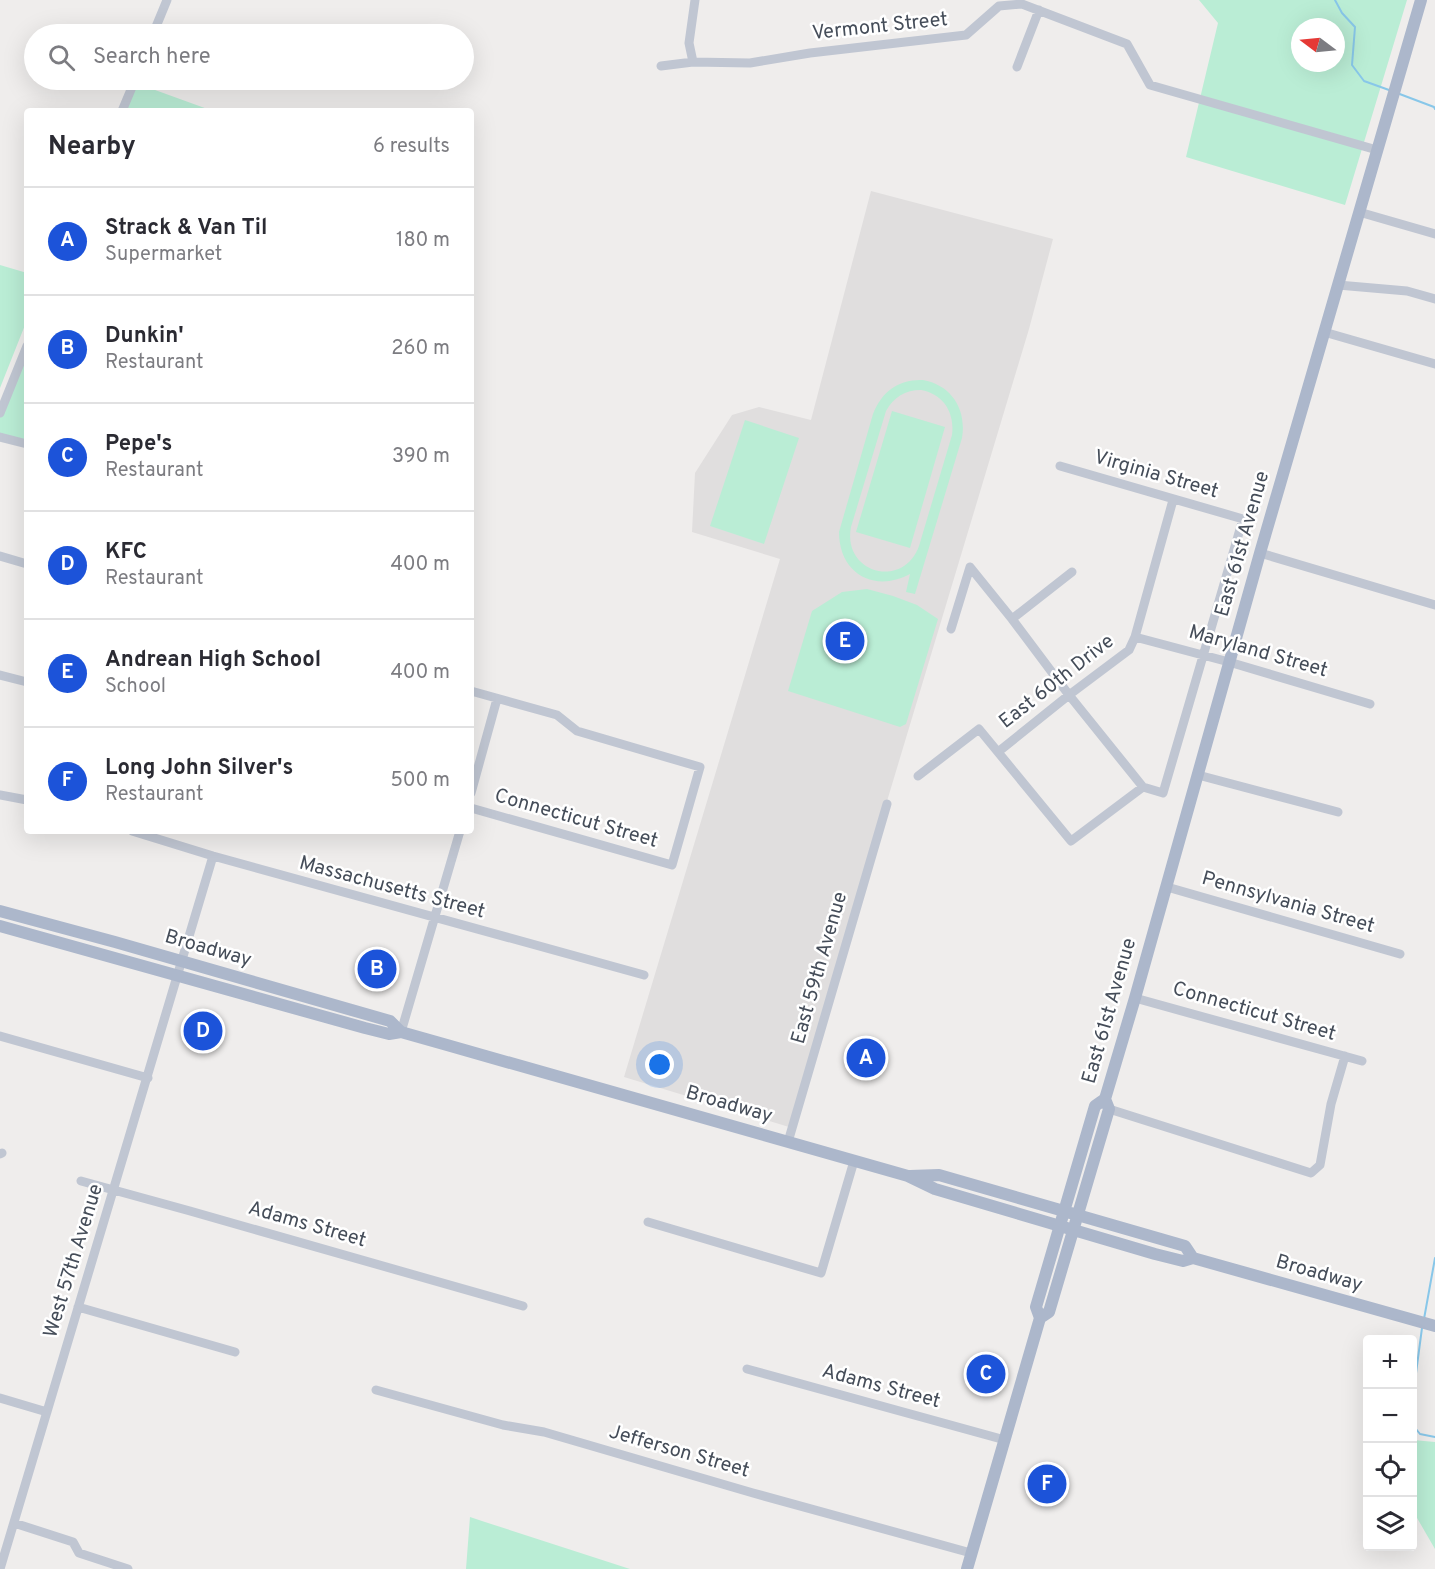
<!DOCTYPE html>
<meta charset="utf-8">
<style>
:root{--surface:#fff;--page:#f2f2f3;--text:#2b2b33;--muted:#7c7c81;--line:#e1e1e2;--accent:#1c53d9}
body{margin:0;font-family:Overpass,sans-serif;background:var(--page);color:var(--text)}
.controls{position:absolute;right:18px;bottom:18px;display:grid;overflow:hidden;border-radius:6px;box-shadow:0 6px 24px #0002}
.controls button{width:54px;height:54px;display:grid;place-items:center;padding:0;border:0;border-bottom:2px solid var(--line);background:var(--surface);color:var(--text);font:30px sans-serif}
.compass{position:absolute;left:1291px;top:18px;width:54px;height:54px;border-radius:50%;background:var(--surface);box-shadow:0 6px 24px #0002;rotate:286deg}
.you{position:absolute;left:660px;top:1065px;width:21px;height:21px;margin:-15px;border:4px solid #fff;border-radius:50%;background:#1a73e8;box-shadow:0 0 0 9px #1a73e833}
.badge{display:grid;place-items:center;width:39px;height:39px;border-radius:50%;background:var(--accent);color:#fff;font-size:20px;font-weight:700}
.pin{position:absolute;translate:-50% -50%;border:3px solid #fff;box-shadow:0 2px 6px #0006}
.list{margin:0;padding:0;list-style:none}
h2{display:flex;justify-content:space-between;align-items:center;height:78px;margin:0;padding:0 24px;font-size:26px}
h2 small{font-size:20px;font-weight:400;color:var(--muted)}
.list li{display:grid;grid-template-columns:39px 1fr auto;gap:18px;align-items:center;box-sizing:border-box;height:108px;padding:0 24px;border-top:2px solid var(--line)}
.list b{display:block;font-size:22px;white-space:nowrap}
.list p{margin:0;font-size:20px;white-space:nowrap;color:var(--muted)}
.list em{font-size:20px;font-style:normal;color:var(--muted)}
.icon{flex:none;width:33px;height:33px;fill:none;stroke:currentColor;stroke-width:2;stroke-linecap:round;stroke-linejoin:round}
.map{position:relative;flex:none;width:1435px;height:1569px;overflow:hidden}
.search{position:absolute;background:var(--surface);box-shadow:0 6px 24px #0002;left:24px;top:24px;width:450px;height:66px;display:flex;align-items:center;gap:15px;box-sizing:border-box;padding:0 21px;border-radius:33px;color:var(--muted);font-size:22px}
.panel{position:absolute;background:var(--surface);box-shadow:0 6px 24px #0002;left:24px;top:108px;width:450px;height:726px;border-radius:6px}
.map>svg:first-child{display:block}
</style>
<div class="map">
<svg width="1435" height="1569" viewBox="0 0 1435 1569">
<rect width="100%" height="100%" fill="#efedec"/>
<!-- education -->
<path fill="#e0dede" d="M871 191 1053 239 1029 329 789 1127 624 1077 780 559 692 532 695 473 732 415 759 407 811 420Z"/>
<!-- green -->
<path fill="#baedd5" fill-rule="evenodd" d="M1199 0H1407L1345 205 1186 157 1218 23ZM1300 27H1336V63H1300Z
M133 82 213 111H122Z
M0 265 27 273V320L0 388Z
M27 346V444L0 437V413Z
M923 380C951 385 967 409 962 438L915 594 906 592 910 574C875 593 839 574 839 532L873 414C882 391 899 379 923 380ZM921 390C943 394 955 412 952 435L919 546C903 590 842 573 851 527L886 411C894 397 905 390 921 390Z
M892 411 945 427 910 548 856 532Z
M745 420 799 438 764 544 710 526Z
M867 589 893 596 917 605 938 619 906 724 900 727 788 691 812 611 842 592Z
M1413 1440 1435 1442V1549L1413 1511Z
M470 1517 485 1522 630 1569H466Z"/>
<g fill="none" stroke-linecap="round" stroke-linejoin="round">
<!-- stream -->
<path stroke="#88c7e9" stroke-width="2" d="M1335 0 1342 13 1355 27 1352 65 1364 81 1389 90
M1397 93 1434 107 1435 109
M1424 1319 1435 1258
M1412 1403 1422 1328
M1412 1424 1420 1434 1435 1437"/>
<!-- minor -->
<path stroke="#c0c6d2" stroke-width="9" d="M153 34 167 0
M693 62 689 43 695 0
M661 66 693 62 750 63 810 53 966 35 999 6 1022 4 1127 44 1150 85 1377 150
M1017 67 1039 10
M122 111 135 80
M1359 212 1435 234
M1338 285 1407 291 1435 299
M1324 332 1435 364
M0 413 27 346
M0 437 27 444
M1260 553 1435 605
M0 556 27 564
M970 567 1012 619 1069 695 1143 787 1163 793 1243 519 1060 466
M1012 619 1072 572
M951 629 970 567
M1135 637 1229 662 1370 704
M0 675 27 682
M471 691 557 715 577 731 700 767 672 865 471 808
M998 752 1069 695 1129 650 1135 637 1173 500
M1198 775 1338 812
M918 776 979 729 1071 841 1143 787
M471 793 497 699
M0 795 27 800
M132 831 213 856 644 975
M1167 887 1400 954
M1135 998 1362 1061
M401 1032 460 831
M0 1036 148 1078
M1109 1109 1311 1173 1320 1165 1331 1104 1345 1056
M788 1142 887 804
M0 1154 2 1153
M81 1181 190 1211 523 1306
M648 1222 821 1273 854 1161
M78 1307 235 1352
M747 1369 1005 1440
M376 1390 503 1425 544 1432 753 1493 971 1553
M0 1398 47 1412
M14 1523 73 1542 79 1553 128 1569
M0 1569C71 1331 144 1094 213 856"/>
<!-- major -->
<path stroke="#acb7cb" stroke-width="12" d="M0 911 115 942 390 1021 401 1032
M0 926 365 1028 389 1034 401 1032 447 1045 908 1176 935 1189 1155 1254 1183 1261 1193 1258 1435 1326
M910 1176 939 1175 1185 1246 1193 1258
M1040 1318 1049 1312 1109 1109 1105 1099 1135 998 1260 553 1421 0
M967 1569 1040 1318 1036 1307 1095 1106 1105 1099"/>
</g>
<g text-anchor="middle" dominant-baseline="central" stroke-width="5" stroke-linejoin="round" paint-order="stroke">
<!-- street labels -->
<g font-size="20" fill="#454d59" stroke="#fff">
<text transform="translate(880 27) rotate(-6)">Vermont Street</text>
<text transform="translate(1156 475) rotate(16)">Virginia Street</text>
<text transform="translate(1243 544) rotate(-74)">East 61st Avenue</text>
<text transform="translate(1258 652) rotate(16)">Maryland Street</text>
<text transform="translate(1057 682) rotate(-38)">East 60th Drive</text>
<text transform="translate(576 819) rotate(16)">Connecticut Street</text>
<text transform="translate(392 888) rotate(15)">Massachusetts Street</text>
<text transform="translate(1288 903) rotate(16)">Pennsylvania Street</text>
<text transform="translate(208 949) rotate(16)">Broadway</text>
<text transform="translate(820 968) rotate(-74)">East 59th Avenue</text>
<text transform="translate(1110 1011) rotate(-74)">East 61st Avenue</text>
<text transform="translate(1254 1012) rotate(16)">Connecticut Street</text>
<text transform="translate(729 1105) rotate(16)">Broadway</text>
<text transform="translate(307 1225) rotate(16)">Adams Street</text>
<text transform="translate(74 1261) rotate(-73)">West 57th Avenue</text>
<text transform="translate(1319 1274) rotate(16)">Broadway</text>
<text transform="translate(881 1387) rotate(15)">Adams Street</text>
<text transform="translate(679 1452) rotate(16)">Jefferson Street</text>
</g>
</g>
</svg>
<div class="controls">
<button>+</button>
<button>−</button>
<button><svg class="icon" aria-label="locate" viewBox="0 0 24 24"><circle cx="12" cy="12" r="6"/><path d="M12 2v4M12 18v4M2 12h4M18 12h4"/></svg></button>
<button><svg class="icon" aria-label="layers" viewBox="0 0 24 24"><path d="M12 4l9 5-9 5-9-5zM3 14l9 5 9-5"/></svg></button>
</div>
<svg class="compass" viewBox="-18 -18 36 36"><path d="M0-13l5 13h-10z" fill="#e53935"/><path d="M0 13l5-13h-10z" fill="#7c7c81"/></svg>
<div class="you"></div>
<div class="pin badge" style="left:866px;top:1058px">A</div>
<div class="pin badge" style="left:377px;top:969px">B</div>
<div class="pin badge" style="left:986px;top:1374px">C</div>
<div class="pin badge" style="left:203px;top:1031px">D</div>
<div class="pin badge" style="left:845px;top:641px">E</div>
<div class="pin badge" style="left:1047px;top:1484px">F</div>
<div class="search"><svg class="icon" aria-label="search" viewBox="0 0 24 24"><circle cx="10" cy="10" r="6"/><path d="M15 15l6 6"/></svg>Search here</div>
<section class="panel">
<h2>Nearby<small>6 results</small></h2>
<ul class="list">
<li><span class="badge">A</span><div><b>Strack &amp; Van Til</b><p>Supermarket</p></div><em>180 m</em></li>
<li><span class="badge">B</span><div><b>Dunkin'</b><p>Restaurant</p></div><em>260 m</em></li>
<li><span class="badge">C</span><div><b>Pepe's</b><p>Restaurant</p></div><em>390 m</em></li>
<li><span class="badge">D</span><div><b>KFC</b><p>Restaurant</p></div><em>400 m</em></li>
<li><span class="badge">E</span><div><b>Andrean High School</b><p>School</p></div><em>400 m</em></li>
<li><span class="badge">F</span><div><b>Long John Silver's</b><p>Restaurant</p></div><em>500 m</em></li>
</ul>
</section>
</div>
